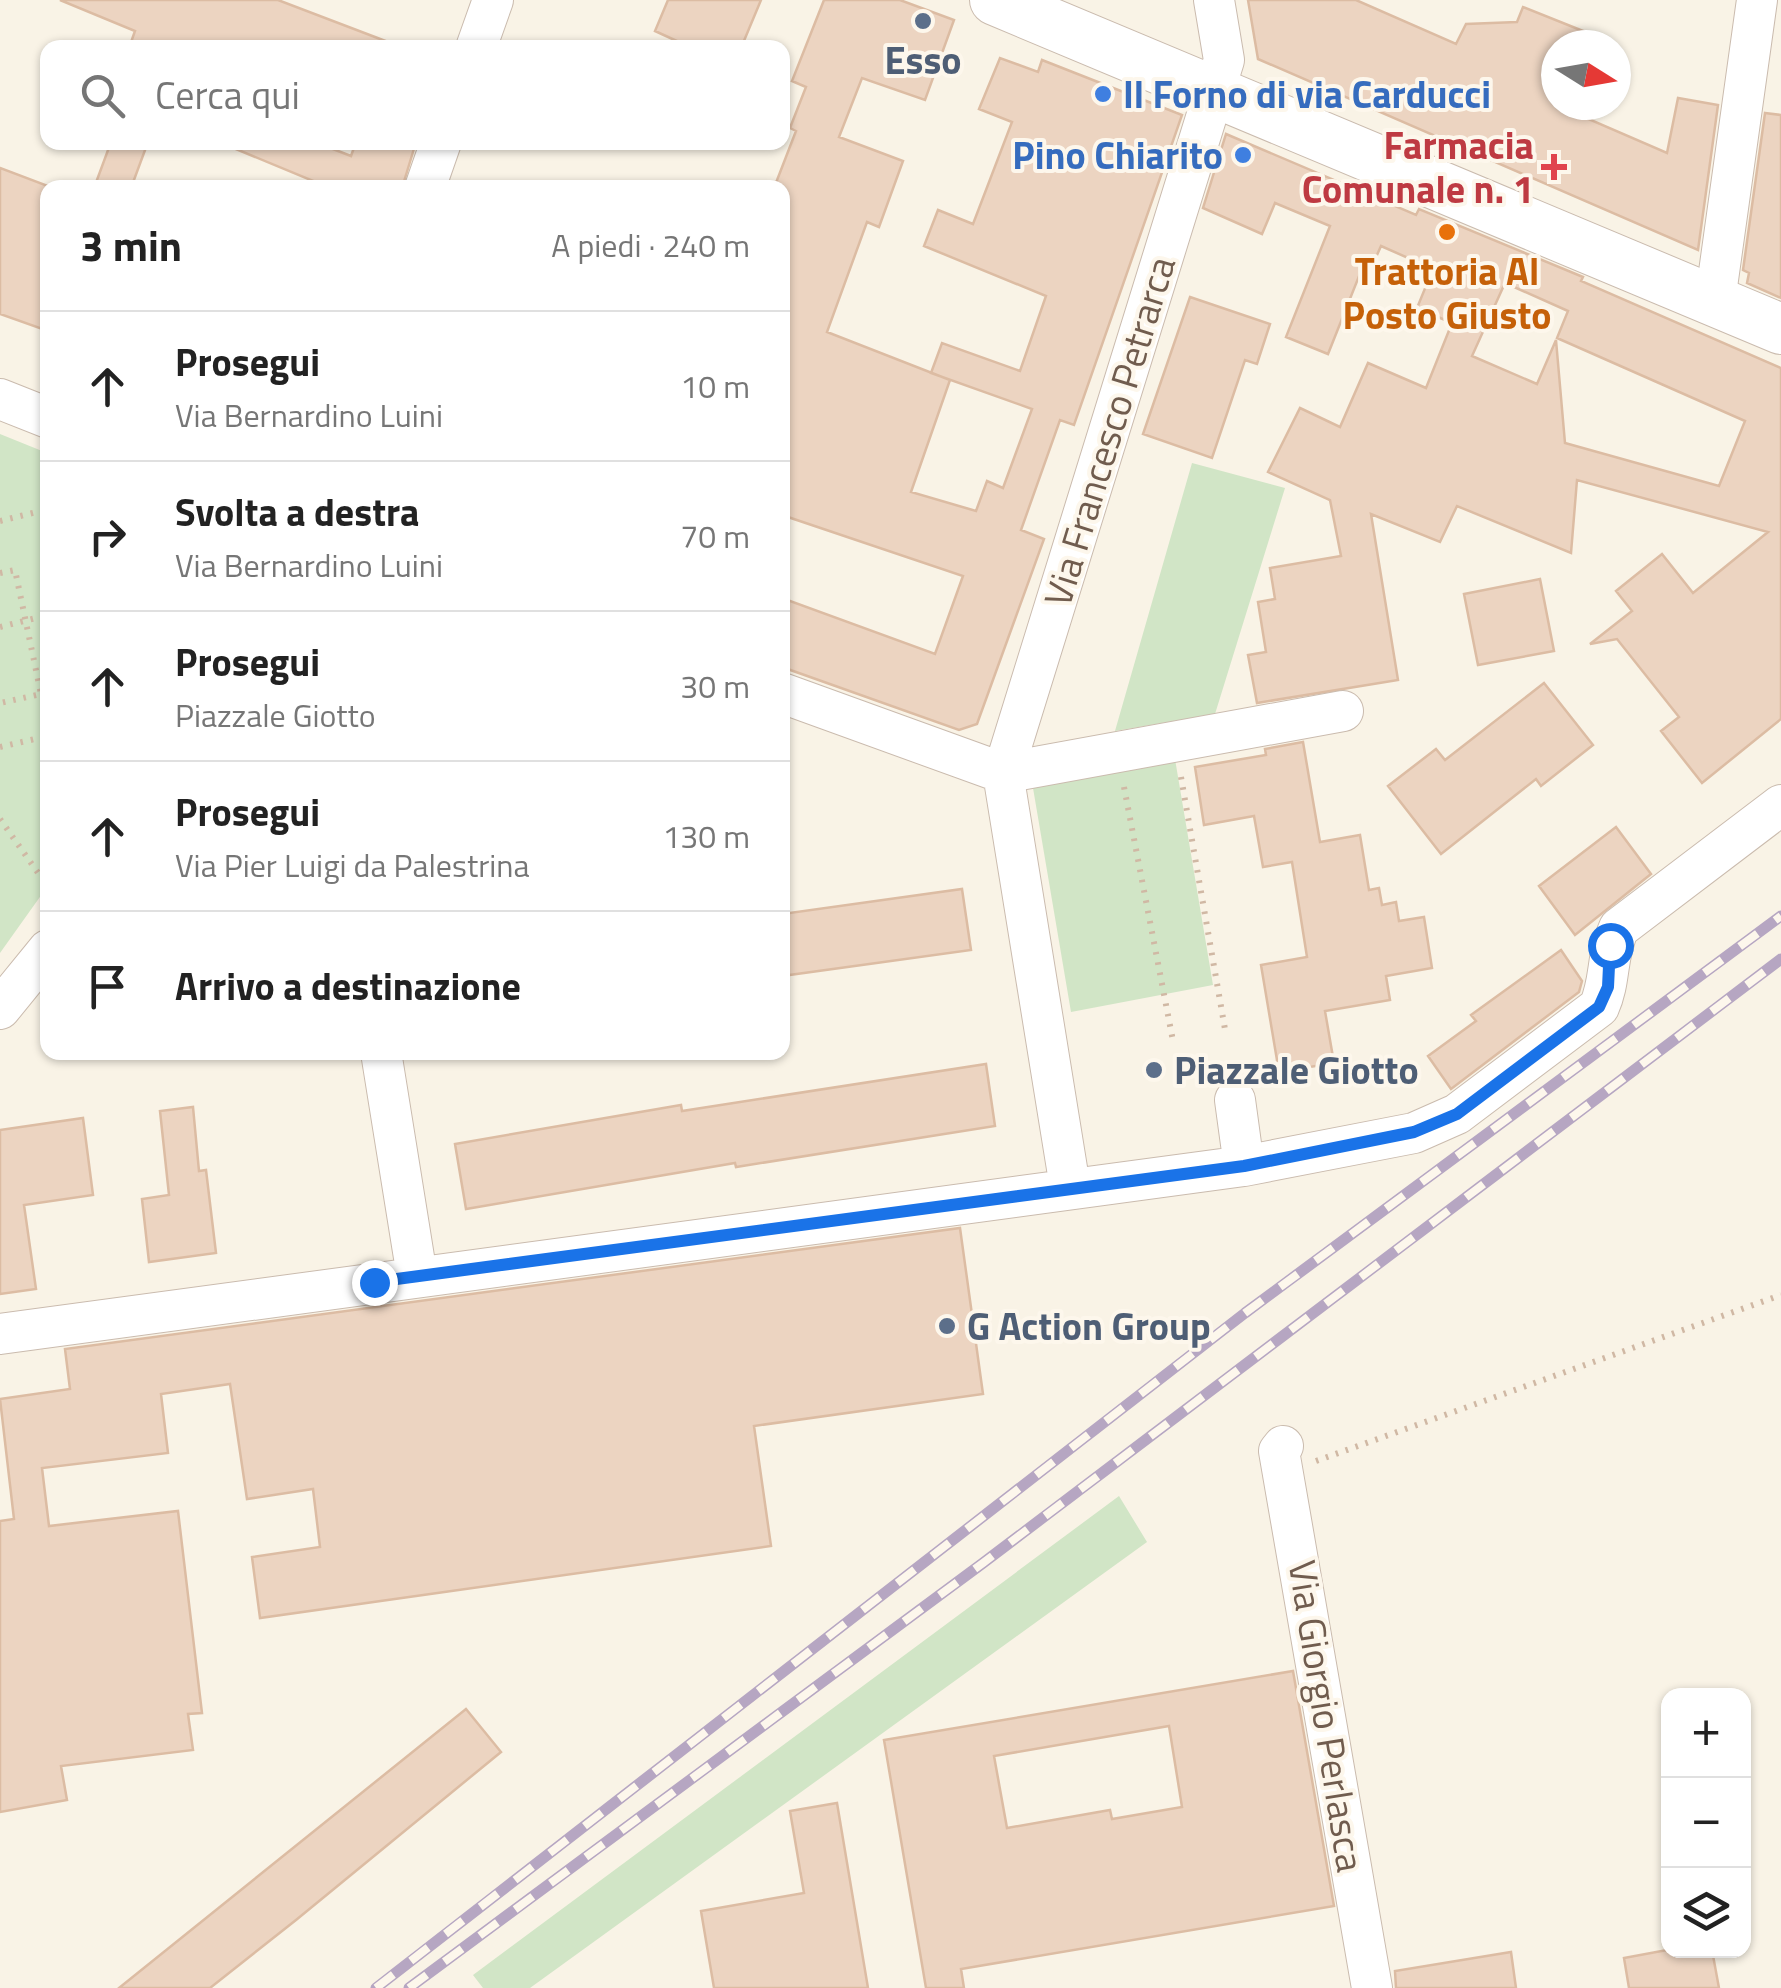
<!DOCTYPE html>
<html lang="it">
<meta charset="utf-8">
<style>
:root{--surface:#fff;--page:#f2f2f2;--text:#222;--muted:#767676;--line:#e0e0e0}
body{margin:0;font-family:"Titillium Web",sans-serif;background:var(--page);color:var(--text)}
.controls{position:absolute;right:30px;bottom:30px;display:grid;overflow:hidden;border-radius:20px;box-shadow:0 2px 8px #0004}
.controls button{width:90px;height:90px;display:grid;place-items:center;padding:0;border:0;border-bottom:2px solid var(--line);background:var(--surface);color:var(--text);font:50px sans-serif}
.compass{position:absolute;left:1541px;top:30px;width:90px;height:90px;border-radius:50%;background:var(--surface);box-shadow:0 2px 8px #0004;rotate:101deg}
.stop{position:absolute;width:30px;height:30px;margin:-22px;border:8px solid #1a73e8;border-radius:50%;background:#fff}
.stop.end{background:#1a73e8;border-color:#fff;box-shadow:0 2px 10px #0008}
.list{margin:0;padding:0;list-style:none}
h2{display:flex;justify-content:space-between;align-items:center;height:130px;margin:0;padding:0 40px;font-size:42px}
h2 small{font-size:32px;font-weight:400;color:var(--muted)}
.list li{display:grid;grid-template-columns:65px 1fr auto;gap:30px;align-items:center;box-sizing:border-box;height:150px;padding:0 40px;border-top:2px solid var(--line)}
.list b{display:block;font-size:38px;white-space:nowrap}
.list p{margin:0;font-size:32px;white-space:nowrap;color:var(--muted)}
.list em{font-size:32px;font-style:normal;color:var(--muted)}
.icon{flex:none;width:55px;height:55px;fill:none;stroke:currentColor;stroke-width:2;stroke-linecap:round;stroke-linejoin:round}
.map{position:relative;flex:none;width:1781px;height:1988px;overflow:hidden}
.search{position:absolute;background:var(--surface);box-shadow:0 2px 8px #0004;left:40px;top:40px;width:750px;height:110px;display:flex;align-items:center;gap:25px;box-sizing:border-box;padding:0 35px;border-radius:20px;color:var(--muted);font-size:38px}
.panel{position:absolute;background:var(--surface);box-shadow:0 2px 8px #0004;left:40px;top:180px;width:750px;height:880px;border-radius:20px}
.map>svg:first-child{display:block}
</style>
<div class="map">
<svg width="1781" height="1988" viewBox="0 0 1781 1988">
<rect width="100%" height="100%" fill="#f9f3e6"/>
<!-- green -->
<path fill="#d1e5c6" d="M0 434 47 453V887L0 953Z
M1192 463 1285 488 1215 714 1115 731Z
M1175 759 1213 985 1071 1012 1033 788Z
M1119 1496 1147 1542 530 1988H483L473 1975Z"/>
<!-- building -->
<path fill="#ecd4c1" stroke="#dcbca3" stroke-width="2.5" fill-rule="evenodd" d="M60 0H278L396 45 129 48 135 31Z
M668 0H761L741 48H692L655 31Z
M824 0H900L954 20 925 100 862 78 839 137 903 161 879 227 867 222 827 332 950 380 911 492 976 511 987 481 1003 488 1032 409 931 373 942 343 1020 371 1046 296 924 246 938 210 973 224 1012 122 979 109 1000 58 1038 72 1042 60 1182 115 1074 425 1060 420 1021 530 1044 539 977 724 959 730 782 667V598L935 654 963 576 782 515V188H774L796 131 790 128 806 87 792 81Z
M1248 0H1356L1456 44 1466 24 1517 22 1523 7 1613 43 1556 45V105L1667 153 1678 98 1718 105 1698 250 1258 59Z
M1765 113 1781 115V298L1747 283 1749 273 1743 270Z
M1226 134 1416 215 1419 209 1583 277 1581 281 1781 368V719L1702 783 1661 731 1679 717 1617 639 1590 644 1632 611 1616 591 1662 554 1693 593 1768 532 1577 480 1571 553 1457 506 1440 542 1371 514 1398 680 1257 703 1248 655 1266 652 1258 602 1275 599 1270 568 1341 556 1330 500 1268 472 1300 408 1340 427 1368 363 1426 388 1452 323 1417 308 1433 269 1381 246 1373 264 1365 261 1328 354 1286 337 1330 226 1275 203 1262 234 1203 208ZM1505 283 1568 311 1557 338 1745 421 1719 486 1565 443 1556 340 1537 384 1472 356Z
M111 142H148L131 188H94Z
M219 142H315L351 156 356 142H416L402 188H330Z
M0 168 48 186V331L0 314Z
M1190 297 1270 324 1257 364 1245 360 1212 458 1143 434Z
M1540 579 1554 651 1478 665 1464 594Z
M1544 683 1593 745 1541 786 1536 779 1441 854 1388 786 1436 749 1445 760Z
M1303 742 1320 842 1360 835 1369 890 1379 888 1382 905 1396 902 1399 921 1424 917 1432 968 1386 976 1390 1000 1325 1011 1334 1063 1279 1072 1261 965 1307 957 1292 862 1263 867 1254 816 1204 825 1195 767 1266 755 1265 749Z
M1616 827 1651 874 1575 935 1539 886Z
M962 889 971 950 782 976V914Z
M1561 950 1582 981 1579 992 1451 1089 1428 1056 1476 1021 1471 1015Z
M986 1064 995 1126 736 1167 735 1163 466 1209 455 1144 681 1105 682 1111Z
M193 1107 199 1171 206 1170 216 1253 149 1262 142 1199 169 1195 160 1111Z
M83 1118 93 1195 24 1205 36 1289 0 1294V1130Z
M960 1228 983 1394 754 1426 771 1546 260 1618 252 1557 320 1547 313 1489 247 1499 230 1384 161 1394 168 1453 42 1468 49 1526 178 1511 202 1713 188 1714 193 1750 61 1766 67 1800 0 1812V1521L14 1519 0 1399 70 1389 65 1349Z
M1293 1671 1334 1906 961 1969 964 1988H926L884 1740ZM1169 1726 1182 1807 1112 1819 1110 1810 1007 1828 994 1756Z
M466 1709 501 1752 296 1920 210 1988H119Z
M837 1803 868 1988H714L701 1911 804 1893 790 1811Z
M1667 1950H1712L1719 1988H1629L1624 1958Z
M1511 1952 1516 1988H1396L1395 1971Z"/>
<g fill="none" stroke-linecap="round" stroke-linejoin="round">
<!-- minor casing -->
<g stroke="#cabbae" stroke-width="42">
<path id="minor" d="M476 48 493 0
M425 188 441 142
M1715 301 1757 0
M0 399 48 418
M782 693 1003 773 1343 711
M0 1009 48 950
M381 1052 417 1276
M1244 1166 1414 1133 1457 1114 1599 1007C1611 981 1606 955 1619 928L1781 805
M1070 1187 1003 773 1224 60 1214 0
M0 1334 1244 1166 1235 1100
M1283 1446 1279 1451 1372 1988"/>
</g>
<!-- tertiary casing -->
<g stroke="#cabbae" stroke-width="52">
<path id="tertiary" d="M995 0 1781 329"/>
</g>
<!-- path -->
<path stroke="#d0b8a4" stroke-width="6" stroke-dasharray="2.5 8" stroke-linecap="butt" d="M0 521 45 510 48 520
M0 573 15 570 41 694 0 703
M0 627 48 615
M0 747 48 736
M1181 777 1226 1035
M1124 787 1173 1041
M0 819 48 887
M1316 1461 1781 1295"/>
<!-- minor -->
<use href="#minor" stroke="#fff" stroke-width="40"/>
<!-- tertiary -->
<use href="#tertiary" stroke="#fff" stroke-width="50"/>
<!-- rail casing -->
<g stroke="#b6a6c2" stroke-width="11">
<path id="rail" d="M376 1988 1245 1313 1781 916
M409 1988 983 1563 1781 959"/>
</g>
<!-- rail -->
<use href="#rail" stroke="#fdf7ec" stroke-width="8" stroke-dasharray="22" stroke-linecap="butt"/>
</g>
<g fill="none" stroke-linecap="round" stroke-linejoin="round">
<!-- route -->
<path stroke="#1a73e8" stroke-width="12" d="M374 1282 1244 1166 1414 1132 1457 1114 1599 1007 1608 987 1610 945"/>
</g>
<!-- markers -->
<g fill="#5c6f8a" stroke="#fdf7ec" stroke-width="4">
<circle cx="923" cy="21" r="10"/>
<circle cx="1154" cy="1070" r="10"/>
<circle cx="947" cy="1326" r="10"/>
</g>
<g fill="#3f7fe0" stroke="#fdf7ec" stroke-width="4">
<circle cx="1103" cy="94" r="10"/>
<circle cx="1243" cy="155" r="10"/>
</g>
<path fill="#e0444e" stroke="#fdf7ec" stroke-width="4" d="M1549 152h10v10h10v10h-10v10h-10v-10h-10v-10h10z"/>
<circle fill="#e8710a" stroke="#fdf7ec" stroke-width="4" cx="1447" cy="232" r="10"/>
<g text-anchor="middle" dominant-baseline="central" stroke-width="8" stroke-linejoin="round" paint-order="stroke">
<!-- service labels -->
<g font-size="38" font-weight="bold" fill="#4e5e75" stroke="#fdf7ec" text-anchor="start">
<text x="923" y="60" text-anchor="middle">Esso</text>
<text x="1174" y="1070">Piazzale Giotto</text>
<text x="967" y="1326">G Action Group</text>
</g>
<!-- shop labels -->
<g font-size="38" font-weight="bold" fill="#366cbe" stroke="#fdf7ec" text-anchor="start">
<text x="1123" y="94">Il Forno di via Carducci</text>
<text x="1223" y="155" text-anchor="end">Pino Chiarito</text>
</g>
<!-- health labels -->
<g font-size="38" font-weight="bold" fill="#be3a42" stroke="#fdf7ec" text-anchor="end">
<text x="1534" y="145">Farmacia<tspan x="1534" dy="44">Comunale n. 1</tspan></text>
</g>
<!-- food labels -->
<g font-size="38" font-weight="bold" fill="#c56008" stroke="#fdf7ec">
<text x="1447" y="271">Trattoria Al<tspan x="1447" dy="44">Posto Giusto</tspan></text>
</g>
<!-- street labels -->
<g font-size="38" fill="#705c4e" stroke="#fdf7ec">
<text transform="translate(1109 431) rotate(-73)">Via Francesco Petrarca</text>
<text transform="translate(1327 1716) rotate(81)">Via Giorgio Perlasca</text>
</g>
</g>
</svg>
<div class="controls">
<button>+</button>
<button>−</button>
<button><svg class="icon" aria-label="layers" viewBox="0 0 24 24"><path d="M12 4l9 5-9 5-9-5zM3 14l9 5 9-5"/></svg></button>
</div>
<svg class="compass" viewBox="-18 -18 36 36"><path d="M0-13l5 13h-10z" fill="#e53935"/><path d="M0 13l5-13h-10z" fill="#767676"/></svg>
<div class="stop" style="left:1610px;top:945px"></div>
<div class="stop end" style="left:374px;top:1282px"></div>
<div class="search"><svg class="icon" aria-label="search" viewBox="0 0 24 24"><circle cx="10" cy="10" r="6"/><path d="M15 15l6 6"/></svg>Cerca qui</div>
<section class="panel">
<h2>3 min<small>A piedi · 240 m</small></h2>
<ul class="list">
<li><svg class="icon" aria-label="ahead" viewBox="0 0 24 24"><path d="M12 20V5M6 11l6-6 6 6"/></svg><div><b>Prosegui</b><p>Via Bernardino Luini</p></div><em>10 m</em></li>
<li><svg class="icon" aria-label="right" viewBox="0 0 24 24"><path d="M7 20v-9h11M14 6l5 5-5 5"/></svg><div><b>Svolta a destra</b><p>Via Bernardino Luini</p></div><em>70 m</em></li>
<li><svg class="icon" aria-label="ahead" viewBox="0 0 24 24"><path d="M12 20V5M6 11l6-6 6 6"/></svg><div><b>Prosegui</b><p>Piazzale Giotto</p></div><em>30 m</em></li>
<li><svg class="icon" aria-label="ahead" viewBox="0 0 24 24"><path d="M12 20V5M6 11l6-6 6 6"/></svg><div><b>Prosegui</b><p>Via Pier Luigi da Palestrina</p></div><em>130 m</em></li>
<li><svg class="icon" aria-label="arrive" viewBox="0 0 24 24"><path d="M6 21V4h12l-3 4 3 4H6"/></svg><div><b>Arrivo a destinazione</b></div></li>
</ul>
</section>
</div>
